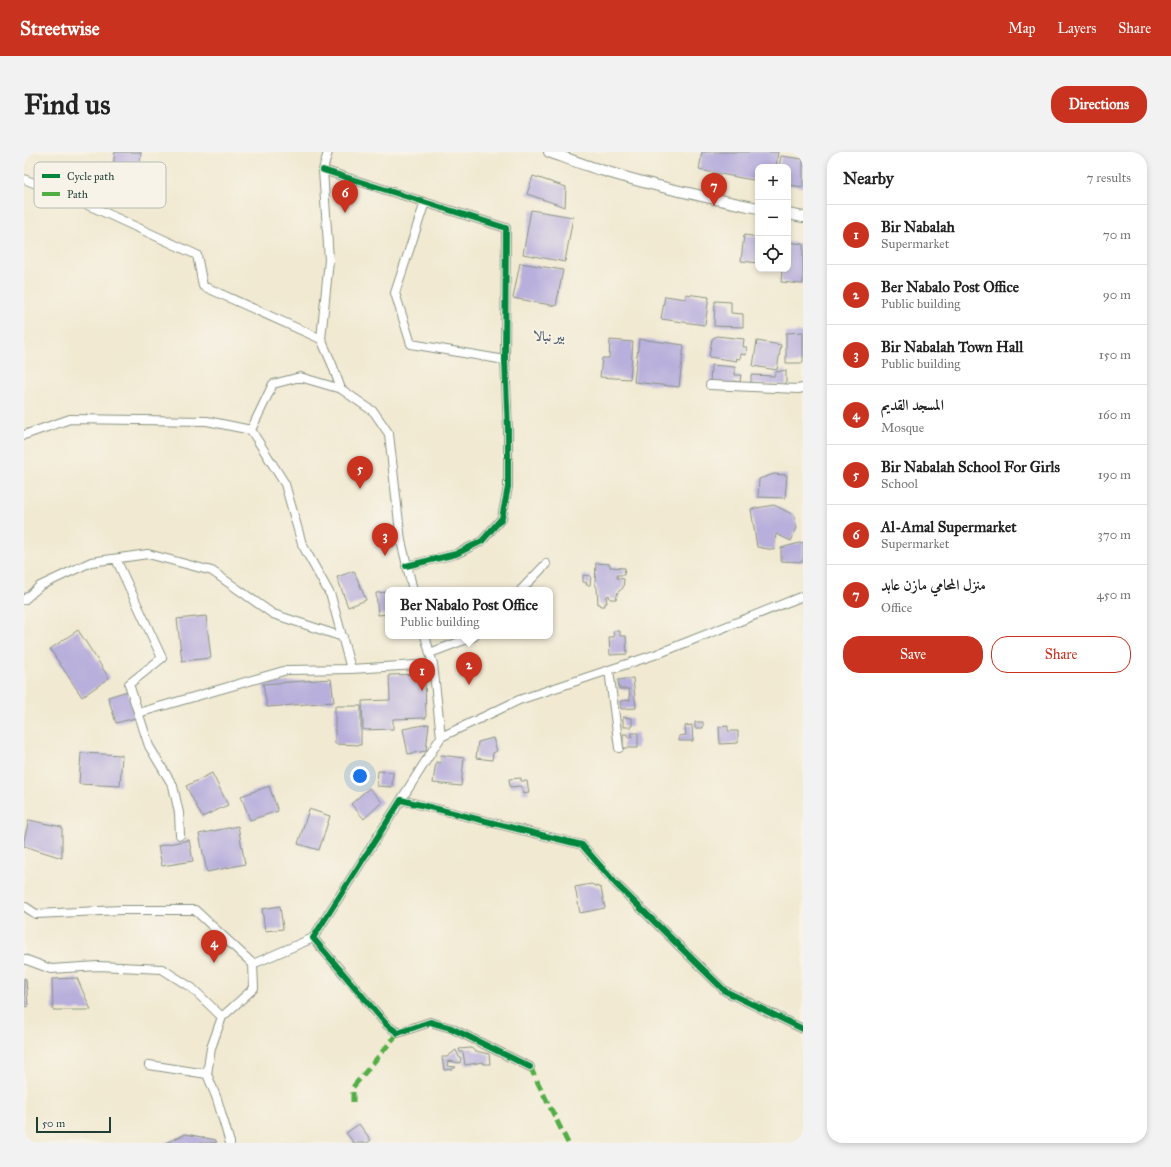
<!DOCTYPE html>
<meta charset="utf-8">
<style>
:root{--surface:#fff;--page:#f2f2f2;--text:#222;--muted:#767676;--line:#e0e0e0;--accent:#c8321e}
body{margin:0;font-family:"IM FELL Great Primer",Amiri,serif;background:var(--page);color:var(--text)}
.controls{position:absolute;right:12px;top:12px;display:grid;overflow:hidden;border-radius:8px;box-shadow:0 2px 6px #0003}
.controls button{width:36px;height:36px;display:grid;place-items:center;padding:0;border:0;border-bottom:1px solid var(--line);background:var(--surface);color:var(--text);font:20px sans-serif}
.scale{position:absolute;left:12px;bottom:10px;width:75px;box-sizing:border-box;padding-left:4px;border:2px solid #1f3d34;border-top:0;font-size:11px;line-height:14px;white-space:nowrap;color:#1f3d34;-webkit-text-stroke:3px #f7f3e8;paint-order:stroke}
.you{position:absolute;left:336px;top:624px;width:14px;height:14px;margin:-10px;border:3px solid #fff;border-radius:50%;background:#1a73e8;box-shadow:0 0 0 6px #1a73e833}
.badge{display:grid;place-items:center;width:26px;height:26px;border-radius:50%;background:var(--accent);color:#fff;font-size:13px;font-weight:700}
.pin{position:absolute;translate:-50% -33px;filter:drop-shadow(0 1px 2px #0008)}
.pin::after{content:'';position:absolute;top:21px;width:14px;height:12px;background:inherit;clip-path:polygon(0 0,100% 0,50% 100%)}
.popup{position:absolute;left:361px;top:435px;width:168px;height:52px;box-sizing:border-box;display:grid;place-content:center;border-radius:8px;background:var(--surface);filter:drop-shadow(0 1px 3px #0005);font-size:13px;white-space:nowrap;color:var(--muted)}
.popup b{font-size:15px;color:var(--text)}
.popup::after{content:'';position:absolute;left:50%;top:100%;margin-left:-8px;border:8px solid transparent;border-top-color:var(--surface)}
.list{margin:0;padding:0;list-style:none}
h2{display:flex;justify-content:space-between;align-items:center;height:52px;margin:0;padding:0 16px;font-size:17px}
h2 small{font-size:13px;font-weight:400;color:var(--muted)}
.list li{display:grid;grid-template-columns:26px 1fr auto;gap:12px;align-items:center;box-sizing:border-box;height:60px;padding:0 16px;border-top:1px solid var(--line)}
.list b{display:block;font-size:15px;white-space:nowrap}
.list p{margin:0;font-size:13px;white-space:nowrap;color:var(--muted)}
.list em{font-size:13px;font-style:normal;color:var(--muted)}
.actions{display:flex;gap:8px;padding:12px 16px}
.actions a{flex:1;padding:9px 0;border:1px solid var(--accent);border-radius:16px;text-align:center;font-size:14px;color:var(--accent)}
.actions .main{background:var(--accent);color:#fff}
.icon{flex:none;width:22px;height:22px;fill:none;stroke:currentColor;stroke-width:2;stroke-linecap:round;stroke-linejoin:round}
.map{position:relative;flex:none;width:779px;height:991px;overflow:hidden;border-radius:16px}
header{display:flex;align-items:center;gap:24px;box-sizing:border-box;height:56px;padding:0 20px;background:var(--accent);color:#fff}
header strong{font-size:19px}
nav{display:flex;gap:22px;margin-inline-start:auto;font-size:14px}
.intro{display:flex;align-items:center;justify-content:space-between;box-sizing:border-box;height:96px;padding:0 24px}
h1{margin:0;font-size:28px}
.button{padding:10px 18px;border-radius:16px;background:var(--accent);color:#fff;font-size:14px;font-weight:700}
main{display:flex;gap:24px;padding:0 24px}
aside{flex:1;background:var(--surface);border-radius:16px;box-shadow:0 2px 6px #0003}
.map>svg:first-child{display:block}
</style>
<header>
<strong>Streetwise</strong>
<nav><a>Map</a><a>Layers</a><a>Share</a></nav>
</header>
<div class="intro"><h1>Find us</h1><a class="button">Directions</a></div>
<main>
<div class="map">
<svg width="779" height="991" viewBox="0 0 779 991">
<rect width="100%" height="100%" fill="#f7f3e8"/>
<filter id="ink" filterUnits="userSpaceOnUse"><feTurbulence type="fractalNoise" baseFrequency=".025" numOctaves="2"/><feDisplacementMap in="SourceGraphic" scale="8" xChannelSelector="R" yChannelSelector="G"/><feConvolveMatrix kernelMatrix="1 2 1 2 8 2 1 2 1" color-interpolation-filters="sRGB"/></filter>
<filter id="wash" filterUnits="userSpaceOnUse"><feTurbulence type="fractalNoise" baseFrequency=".012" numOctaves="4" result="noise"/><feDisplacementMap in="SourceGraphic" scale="16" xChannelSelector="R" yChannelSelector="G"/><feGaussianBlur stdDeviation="0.9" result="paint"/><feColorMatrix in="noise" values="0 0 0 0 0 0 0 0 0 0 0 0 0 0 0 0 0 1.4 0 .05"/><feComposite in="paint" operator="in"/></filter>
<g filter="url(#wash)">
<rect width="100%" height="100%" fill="#f1e9d1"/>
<g id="blocks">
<!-- building -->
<path fill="#b8afdc" d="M91 0H117L113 34 87 28Z
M678 0H754L752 15H734V29L675 18Z
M757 4 779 7V35L764 33V15H755Z
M509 24 542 35 541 55 503 42Z
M507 58 549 65 541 110 499 102Z
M720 83 734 85V111L717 109Z
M764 90 779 92V132L757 130 758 117H764Z
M496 111 539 118 532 154 489 146Z
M662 142 685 145 681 173 637 167 641 144 662 147Z
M691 149 707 150V161L719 162V175L690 174Z
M779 180V211H762V181Z
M693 184 720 187 719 195H723L722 203 717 202 716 207 712 206 713 209 685 205 688 187Z
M615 187 660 193 655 235 610 230Z
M586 188 609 190 606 227 576 225 578 206H585Z
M733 189 757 193 753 218 729 214Z
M687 213 711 215V223H717L716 230 710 229 709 234 686 232Z
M762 218V233L727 232V223L750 224 752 220Z
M750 322 763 323 761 346 734 345 735 327Z
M750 353 770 363 773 376 767 389 752 382 750 398 733 395 727 357Z
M779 390V410L757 409V396Z
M572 411 586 412V415L601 416 600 423H593V426L600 427 599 436 594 440 592 447H586L585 443 582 445 583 451H581V454H577L576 452H574L573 436 571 432Z
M330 419 342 448 324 455 313 425Z
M559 423 567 424 566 433H562L563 431 559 430Z
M364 440V462L354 463 352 441Z
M182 464 187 506 158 509 153 467Z
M54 478 85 526 58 545 26 497Z
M589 479H596V484H602L603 502 586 503 585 485H590Z
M401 522 402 566 369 567V577L339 578 338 549 366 548 365 523Z
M609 526 612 556 597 557 596 549 606 548 605 537H595L594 528Z
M307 527 310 550 243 555 239 532Z
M104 539 111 566 92 571 84 545Z
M311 554H337V593L311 592Z
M599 565 608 566V575H599Z
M671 570H679V576H671Z
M405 572 402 599 384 602 379 577Z
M668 573 669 589H655V584L662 583 661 574Z
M704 574V579H714V591L696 592 695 575Z
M608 581H614V596H599V582H603V585H608Z
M469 586 473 599 469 601 468 608 452 606 454 590Z
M57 601 98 603 96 634 55 632Z
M417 603 440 606 437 634 409 631 412 610 417 611Z
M354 619 369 620 368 635 353 634Z
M188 621 204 653 178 665 162 634Z
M497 626V629H503L505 641 499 642 498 636 496 634 486 635 485 627Z
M245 634 254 659 226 668 217 644Z
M345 636 358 650 340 667 327 652Z
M285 657 306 664 295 698 274 692Z
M5 668 38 675V706L0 694V688Z
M214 674 221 712 183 720 175 682Z
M165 688 169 709 138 714 134 694Z
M567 732 577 736 581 756 556 761 551 735Z
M256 754 259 777 241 779 238 757Z
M0 826 2 827 4 855 0 854Z
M53 826 67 858H29L28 827Z
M447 896 451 899 465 902 466 912H460L459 910 441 913 439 900H436L435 897Z
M432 898 435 905 437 906 436 911 424 909 423 914 432 915 428 917 420 918 418 905H423Z
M335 972 347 988 343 991H330L322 981Z
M162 982 192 988V991H141Z"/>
</g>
</g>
<g filter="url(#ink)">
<use href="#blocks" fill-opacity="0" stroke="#889382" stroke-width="1"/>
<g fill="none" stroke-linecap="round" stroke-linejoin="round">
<!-- minor casing -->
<g stroke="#889382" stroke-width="10">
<path id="minor" d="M304 0 299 18 305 108 297 187 308 212 317 237
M299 18 482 76 481 208 484 278V335L478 366 458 389 432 402 382 414
M0 27 73 57 173 103 179 134 297 187
M401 50 371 141 387 192 481 208
M686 233 774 237 779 236
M227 278 249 232 276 225 317 237 350 260 365 282 377 389 389 438
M0 283 46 267 183 269 227 278 261 332 278 392 307 444 327 517
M92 407 138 506 105 532 125 594 149 634 155 661 156 683
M497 438 522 412
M0 448 16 434 67 410 124 402 188 419 249 462 319 485
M406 501 451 484
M585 518 595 596
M114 561 263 518 327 517 409 512
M417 585 495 548 633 502 779 444
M377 648 417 585 409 512 401 484
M0 754 12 762 97 758H171L229 812
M0 807 27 817 74 814 138 817 168 836 198 865
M125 913 183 922 187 896 198 865 230 836 229 812 289 786
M506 915 427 876 406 870 374 881 363 873 289 786 377 648 558 693 592 732 701 839 779 877
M183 922 193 947 206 991"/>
</g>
<!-- tertiary casing -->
<g stroke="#889382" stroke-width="12">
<path id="tertiary" d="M525 0C542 6 560 13 577 18 628 34 681 45 734 56
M764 62 779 65"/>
</g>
<!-- minor -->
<use href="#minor" stroke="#fff" stroke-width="8"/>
<!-- tertiary -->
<use href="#tertiary" stroke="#fff" stroke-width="10"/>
<!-- quiet -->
<path stroke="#52ad45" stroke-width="5" stroke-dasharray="10 5" stroke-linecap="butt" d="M506 915 544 991
M329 950V935L374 881"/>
<!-- cycleway casing -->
<g stroke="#f7f3e8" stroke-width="8">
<path id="cycleway" d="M299 18 482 76 481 208 484 278V335L478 366 458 389 432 402 382 414
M506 915 427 876 406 870 374 881 363 873 289 786 377 648 558 693 592 732 701 839 779 877"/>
</g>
<!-- cycleway -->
<use href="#cycleway" stroke="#00873e" stroke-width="6"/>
</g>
</g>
<g text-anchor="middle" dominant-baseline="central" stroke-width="3.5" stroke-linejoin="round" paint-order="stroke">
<!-- quarter labels -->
<g font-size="14" font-weight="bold" fill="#55656f" stroke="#f7f3e8">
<text x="525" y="184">بير نبالا</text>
</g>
</g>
<!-- legend -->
<rect x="10" y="10" width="132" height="46" rx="6" fill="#f7f3e8" stroke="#b6bcb2" stroke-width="1"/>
<rect x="18" y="22" width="18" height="4" fill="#00873e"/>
<rect x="18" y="40" width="18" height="4" fill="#52ad45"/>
<g font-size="11" fill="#1f3d34">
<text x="43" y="28">Cycle path</text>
<text x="43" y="46">Path</text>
</g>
</svg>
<div class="controls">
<button>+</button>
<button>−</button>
<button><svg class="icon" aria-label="locate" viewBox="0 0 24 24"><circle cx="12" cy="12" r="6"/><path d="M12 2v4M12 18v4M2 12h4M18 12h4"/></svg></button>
</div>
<div class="scale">50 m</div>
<div class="you"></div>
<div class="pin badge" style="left:398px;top:539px">1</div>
<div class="pin badge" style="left:445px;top:533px">2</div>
<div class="popup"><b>Ber Nabalo Post Office</b>Public building</div>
<div class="pin badge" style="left:361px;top:404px">3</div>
<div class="pin badge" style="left:190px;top:811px">4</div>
<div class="pin badge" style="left:336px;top:337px">5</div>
<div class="pin badge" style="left:321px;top:61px">6</div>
<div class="pin badge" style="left:690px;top:54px">7</div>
</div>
<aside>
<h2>Nearby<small>7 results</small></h2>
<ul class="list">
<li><span class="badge">1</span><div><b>Bir Nabalah</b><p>Supermarket</p></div><em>70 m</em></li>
<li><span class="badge">2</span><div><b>Ber Nabalo Post Office</b><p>Public building</p></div><em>90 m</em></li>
<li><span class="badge">3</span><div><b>Bir Nabalah Town Hall</b><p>Public building</p></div><em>150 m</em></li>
<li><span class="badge">4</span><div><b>المسجد القديم</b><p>Mosque</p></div><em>160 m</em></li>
<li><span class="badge">5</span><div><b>Bir Nabalah School For Girls</b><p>School</p></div><em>190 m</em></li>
<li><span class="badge">6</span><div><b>Al-Amal Supermarket</b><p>Supermarket</p></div><em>370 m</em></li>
<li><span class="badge">7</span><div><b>منزل المحامي مازن عابد</b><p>Office</p></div><em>450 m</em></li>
</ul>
<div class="actions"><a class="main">Save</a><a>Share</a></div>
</aside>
</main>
